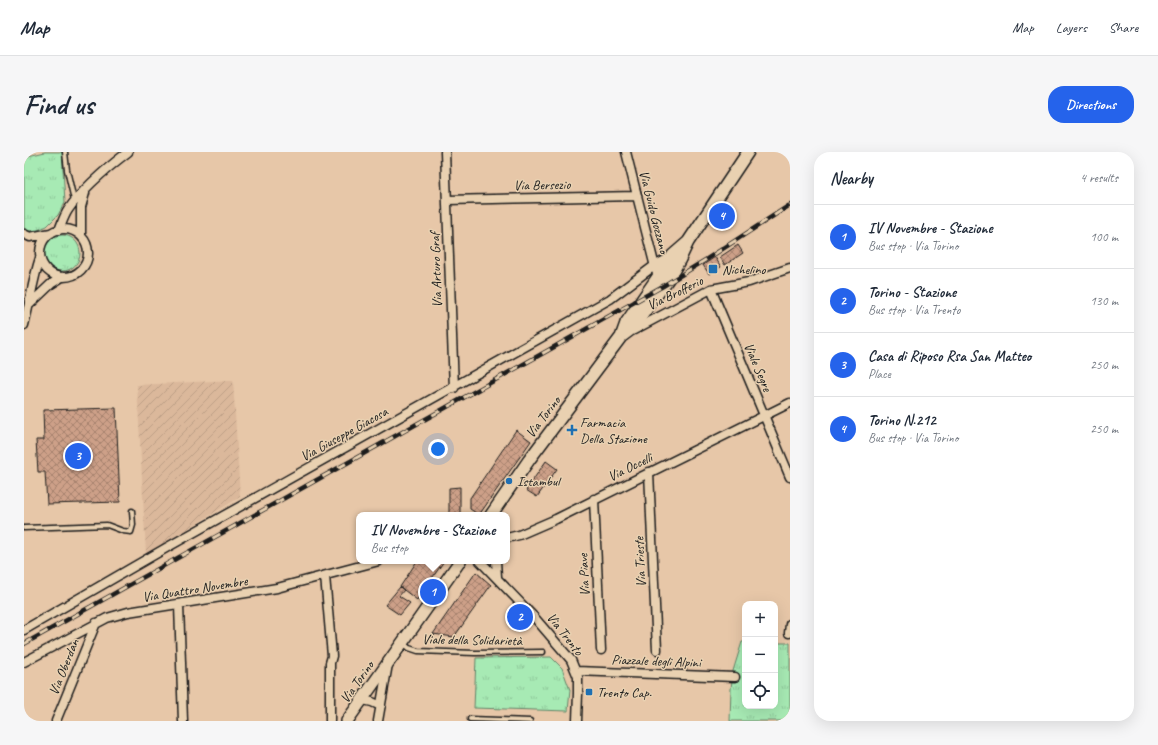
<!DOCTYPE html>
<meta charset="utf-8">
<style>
:root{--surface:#fff;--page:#f6f6f7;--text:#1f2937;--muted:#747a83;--line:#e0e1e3;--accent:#2563eb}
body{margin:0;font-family:Caveat,sans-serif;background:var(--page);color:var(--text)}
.controls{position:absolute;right:12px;bottom:12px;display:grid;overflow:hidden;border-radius:8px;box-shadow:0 4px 16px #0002}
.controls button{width:36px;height:36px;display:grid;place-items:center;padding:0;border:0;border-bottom:1px solid var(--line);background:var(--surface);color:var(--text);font:20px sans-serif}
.you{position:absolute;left:414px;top:297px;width:14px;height:14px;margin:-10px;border:3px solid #fff;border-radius:50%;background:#1a73e8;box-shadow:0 0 0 6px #1a73e833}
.badge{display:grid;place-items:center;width:26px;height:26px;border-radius:50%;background:var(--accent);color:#fff;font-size:13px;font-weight:700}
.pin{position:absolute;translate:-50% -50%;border:2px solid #fff;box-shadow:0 1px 4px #0006}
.popup{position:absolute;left:332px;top:360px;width:154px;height:52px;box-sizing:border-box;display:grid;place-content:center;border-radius:8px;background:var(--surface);filter:drop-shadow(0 1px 3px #0005);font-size:13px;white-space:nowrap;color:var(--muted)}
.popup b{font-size:15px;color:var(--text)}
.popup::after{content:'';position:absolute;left:50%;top:100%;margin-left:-8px;border:8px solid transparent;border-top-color:var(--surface)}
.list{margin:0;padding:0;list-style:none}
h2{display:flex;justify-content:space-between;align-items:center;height:52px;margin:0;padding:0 16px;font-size:17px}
h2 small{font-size:13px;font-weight:400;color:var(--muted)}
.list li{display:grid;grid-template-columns:26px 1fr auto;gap:12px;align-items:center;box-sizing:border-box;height:64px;padding:0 16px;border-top:1px solid var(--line)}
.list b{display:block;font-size:15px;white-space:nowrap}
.list p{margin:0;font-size:13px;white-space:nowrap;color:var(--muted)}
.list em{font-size:13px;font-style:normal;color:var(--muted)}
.icon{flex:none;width:22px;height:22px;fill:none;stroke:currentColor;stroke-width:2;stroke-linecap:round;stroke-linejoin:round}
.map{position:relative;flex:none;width:766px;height:569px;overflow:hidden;border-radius:16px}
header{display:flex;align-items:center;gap:24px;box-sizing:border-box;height:56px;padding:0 20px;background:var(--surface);border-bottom:1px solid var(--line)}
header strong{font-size:19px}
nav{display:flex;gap:22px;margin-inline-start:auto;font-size:14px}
.intro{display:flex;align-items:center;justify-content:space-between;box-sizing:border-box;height:96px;padding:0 24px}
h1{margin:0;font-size:28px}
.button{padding:10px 18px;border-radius:16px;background:var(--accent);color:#fff;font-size:14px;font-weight:700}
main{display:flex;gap:24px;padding:0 24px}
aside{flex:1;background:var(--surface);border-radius:16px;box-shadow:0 4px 16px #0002}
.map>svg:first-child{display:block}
</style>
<header>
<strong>Map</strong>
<nav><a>Map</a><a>Layers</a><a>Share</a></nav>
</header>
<div class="intro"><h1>Find us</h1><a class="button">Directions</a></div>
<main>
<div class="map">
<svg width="766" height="569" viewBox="0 0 766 569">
<defs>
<pattern id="industrial-furrows" width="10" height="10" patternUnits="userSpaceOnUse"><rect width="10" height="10" fill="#dbb89b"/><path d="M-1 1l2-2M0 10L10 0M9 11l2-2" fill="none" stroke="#bb9e85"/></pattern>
<pattern id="grass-tufts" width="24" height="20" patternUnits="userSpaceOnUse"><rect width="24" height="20" fill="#a7eab4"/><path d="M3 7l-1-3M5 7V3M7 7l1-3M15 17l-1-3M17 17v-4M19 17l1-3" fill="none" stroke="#8fc89a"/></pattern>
<pattern id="building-cross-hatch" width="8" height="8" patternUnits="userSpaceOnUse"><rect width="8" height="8" fill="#cda088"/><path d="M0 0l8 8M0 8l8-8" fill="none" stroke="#a6826e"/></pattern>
</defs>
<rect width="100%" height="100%" fill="#e7c7a8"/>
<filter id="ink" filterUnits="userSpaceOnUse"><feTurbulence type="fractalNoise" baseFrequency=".025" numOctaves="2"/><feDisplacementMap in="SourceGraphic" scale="8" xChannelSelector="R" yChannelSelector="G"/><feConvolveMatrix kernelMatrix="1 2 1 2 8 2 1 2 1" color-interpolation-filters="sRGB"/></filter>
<g filter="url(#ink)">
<!-- industrial -->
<path fill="url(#industrial-furrows)" d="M209 228 216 345 122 402 113 233Z"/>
<!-- grass -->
<path fill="url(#grass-tufts)" stroke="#628368" d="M21 0H38L41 50 34 63 23 74 14 78 5 79 0 76V5Z
M20 101a18 18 0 1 1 36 0a18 18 0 1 1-36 0Z
M718 490H721V554H751V491H766V569H706L707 537 709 519Z
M527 505 538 516 546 538 544 559 450 556 452 506Z"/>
<!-- building -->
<path fill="url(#building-cross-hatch)" stroke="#1c1c1c" d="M714 93 719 101 701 113 696 105Z
M691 105 697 115 685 122 679 113Z
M92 256 96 350 23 352 21 320H14L12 288H20L19 258Z
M492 278 507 289 455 363 446 357V346Z
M522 309 533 317 513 345 502 338Z
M436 335V363H425V336Z
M393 409H420L393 448 376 435Z
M452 420 467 433 430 485 409 482Z
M376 435 380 438 375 444 386 451 376 463 361 453Z"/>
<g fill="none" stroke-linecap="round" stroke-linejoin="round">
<!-- lane casing -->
<g stroke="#1c1c1c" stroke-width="7">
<path id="lane" d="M41 0 43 18 50 48
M0 376 83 373 99 379 107 380 109 373 108 359
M379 491 385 496 394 499 451 501 519 500
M446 567 506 569"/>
</g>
<!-- street casing -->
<g stroke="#1c1c1c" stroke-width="11">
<path id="street" d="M421 0 430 236
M602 0 632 119
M423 48 613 44
M16 101a24 24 0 1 1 48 0a24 24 0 1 1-48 0Z
M35 78C38 71 40 64 44 58 59 36 83 16 104 0
M0 82 6 85 27 81
M57 83V55L61 41
M687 137 766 325
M6 152 27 132 38 125
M0 173C6 150 9 127 16 106
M610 178 687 137 725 130 766 116
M625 320 633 498
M570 347 577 498
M483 386 495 383 532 367 766 251
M456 409 510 465 547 508 554 525V541L553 569
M472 409 473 425
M301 424 308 504 306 511V569
M155 453 159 569
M0 478 142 396 586 147 630 114 647 105
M765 481 766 472
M0 510 83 466 104 460 253 436 355 409
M552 519 711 525
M339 548 348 550 357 554
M32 569 72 471
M354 569 364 512"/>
</g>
<!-- secondary casing -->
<g stroke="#1c1c1c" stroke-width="14">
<path id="secondary" d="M597 185 609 176 647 123 656 107 664 90 724 0
M467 363 505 308 597 185 602 171 649 103 664 90
M323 569 436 409"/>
</g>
<!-- lane -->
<use href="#lane" stroke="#e9d1b1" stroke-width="4"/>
<!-- street -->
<use href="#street" stroke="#e9d1b1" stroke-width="8"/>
<!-- secondary -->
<use href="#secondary" stroke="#e9d1b1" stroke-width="11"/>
<!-- rail casing -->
<g stroke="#1c1c1c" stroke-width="4.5">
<path id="rail" d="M0 492 639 134 683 107 766 53"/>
</g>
<!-- rail -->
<use href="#rail" stroke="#e9d1b1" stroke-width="3" stroke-dasharray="9" stroke-linecap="butt"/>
</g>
</g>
<!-- markers -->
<g fill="#1f6fb2" stroke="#e9d1b1" stroke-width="1.5">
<rect x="684" y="112" width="10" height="10" rx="2"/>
<path d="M546 272h4v4h4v4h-4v4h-4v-4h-4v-4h4z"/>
<circle cx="485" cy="329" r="4"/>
<rect x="561" y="536" width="8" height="8" rx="2"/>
</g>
<g text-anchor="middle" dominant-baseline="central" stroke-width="3" stroke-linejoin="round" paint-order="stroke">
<!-- street labels -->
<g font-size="14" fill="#1c1c1c" stroke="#e9d1b1">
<text transform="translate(518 33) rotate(-1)">Via Bersezio</text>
<text transform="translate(630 60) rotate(76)">Via Guido Gozzano</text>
<text transform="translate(412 118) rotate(-92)">Via Arturo Graf</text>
<text transform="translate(651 141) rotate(-26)">Via Brofferio</text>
<text transform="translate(734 215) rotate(67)">Viale Segre</text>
<text transform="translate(519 265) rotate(-53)">Via Torino</text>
<text transform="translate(320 282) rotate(-29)">Via Giuseppe Giacosa</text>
<text transform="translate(606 315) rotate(-26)">Via Occelli</text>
<text transform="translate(616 410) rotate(-93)">Via Trieste</text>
<text transform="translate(560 423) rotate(-93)">Via Piave</text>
<text transform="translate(171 437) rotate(-9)">Via Quattro Novembre</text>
<text transform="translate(541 482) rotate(52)">Via Trento</text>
<text transform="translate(448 488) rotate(1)">Viale della Solidarietà</text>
<text transform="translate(632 509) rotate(2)">Piazzale degli Alpini</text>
<text transform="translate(40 515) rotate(-68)">Via Oberdan</text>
<text transform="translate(333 530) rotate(-55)">Via Torino</text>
</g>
<!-- poi labels -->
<g font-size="14" fill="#1c1c1c" stroke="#e9d1b1" text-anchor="start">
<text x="698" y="117">Nichelino</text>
<text x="556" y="270">Farmacia<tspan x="556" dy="16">Della Stazione</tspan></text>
<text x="493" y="329">Istambul</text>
<text x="573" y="540">Trento Cap.</text>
</g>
</g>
</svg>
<div class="controls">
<button>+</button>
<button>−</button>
<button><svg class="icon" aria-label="locate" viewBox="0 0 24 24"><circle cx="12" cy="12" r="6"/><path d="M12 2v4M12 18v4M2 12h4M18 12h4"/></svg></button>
</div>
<div class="you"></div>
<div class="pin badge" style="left:409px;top:440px">1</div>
<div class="popup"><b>IV Novembre - Stazione</b>Bus stop</div>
<div class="pin badge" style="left:496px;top:465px">2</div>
<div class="pin badge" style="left:54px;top:304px">3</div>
<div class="pin badge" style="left:698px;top:64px">4</div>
</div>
<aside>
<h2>Nearby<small>4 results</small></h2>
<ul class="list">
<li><span class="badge">1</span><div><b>IV Novembre - Stazione</b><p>Bus stop · Via Torino</p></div><em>100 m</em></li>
<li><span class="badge">2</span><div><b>Torino - Stazione</b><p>Bus stop · Via Trento</p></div><em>130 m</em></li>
<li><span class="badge">3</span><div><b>Casa di Riposo Rsa San Matteo</b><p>Place</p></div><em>250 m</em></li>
<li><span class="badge">4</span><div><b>Torino N.212</b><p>Bus stop · Via Torino</p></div><em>250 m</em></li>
</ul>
</aside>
</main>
